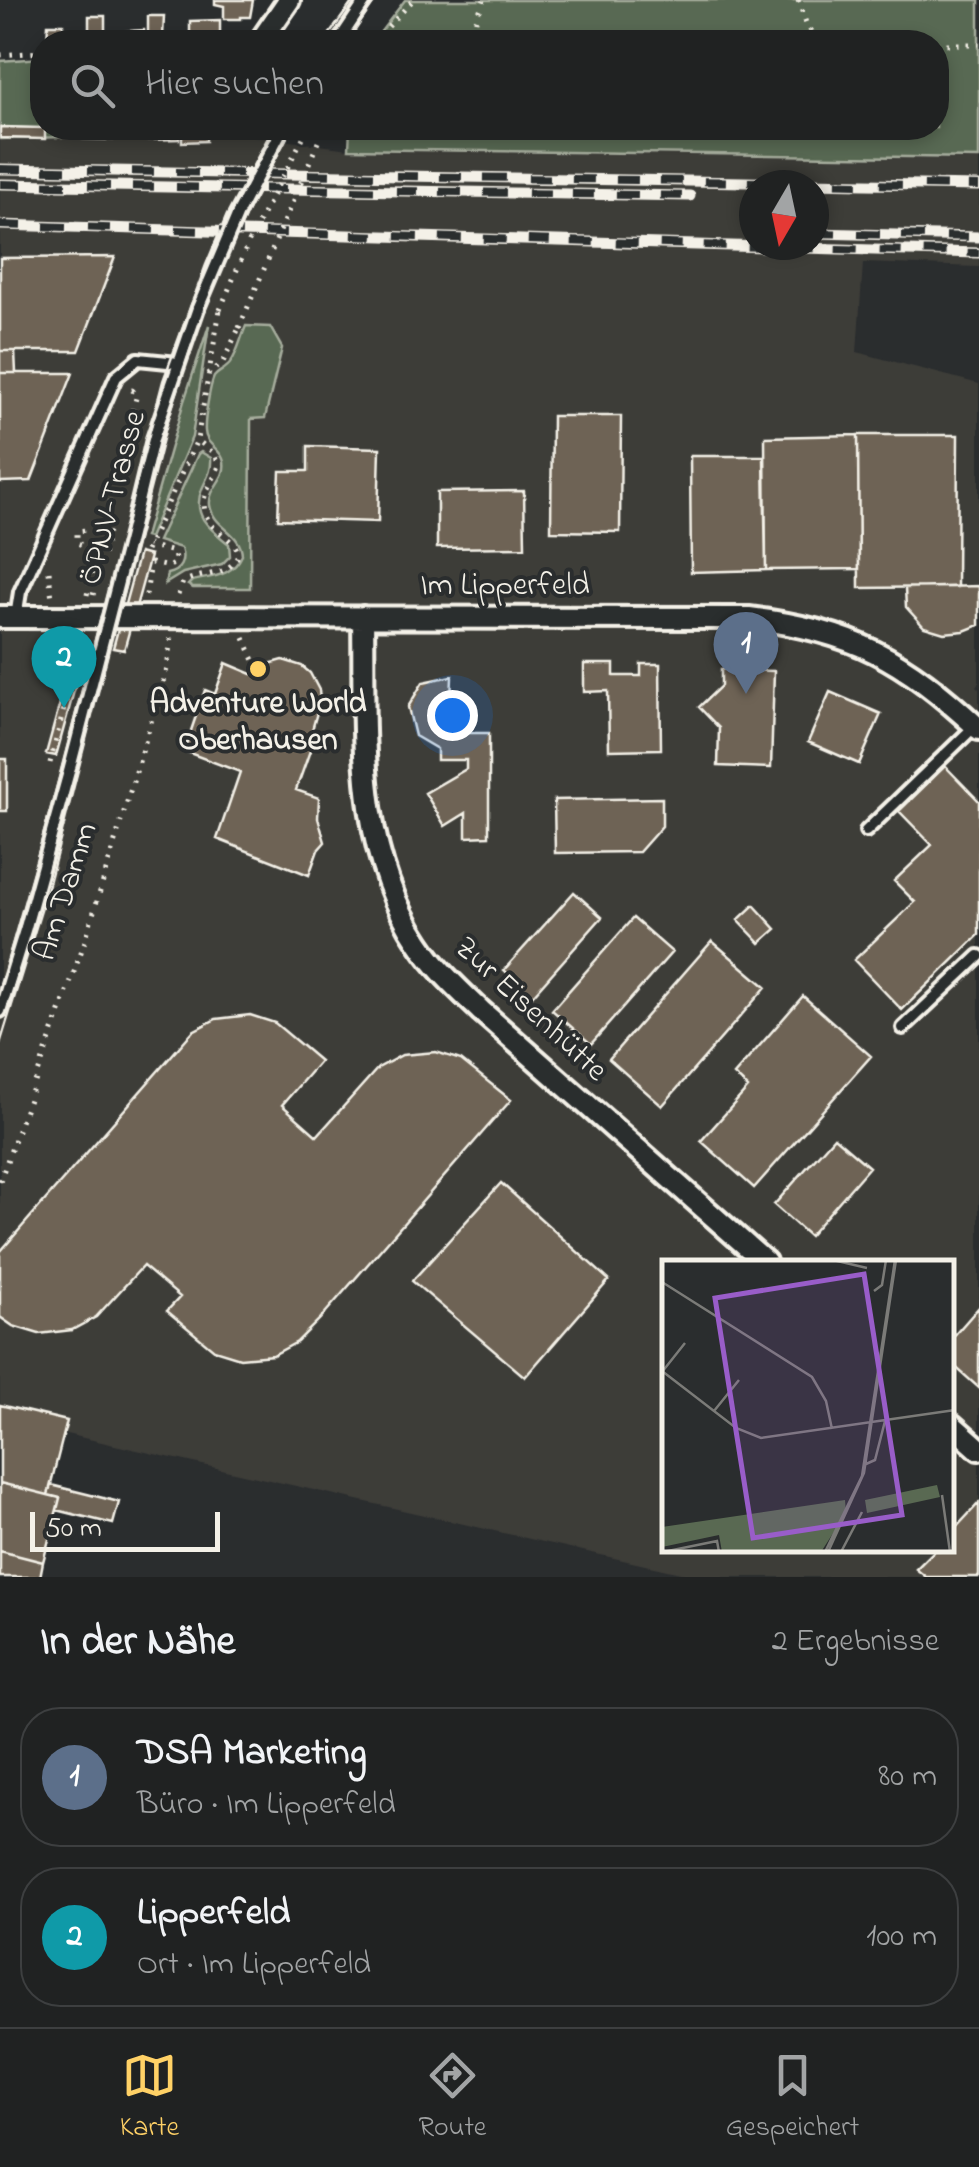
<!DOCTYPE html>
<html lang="de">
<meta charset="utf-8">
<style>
:root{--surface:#202222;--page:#2d2f2f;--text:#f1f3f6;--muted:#a2a4a5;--line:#3d3f40;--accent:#ffd166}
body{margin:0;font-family:"Indie Flower",sans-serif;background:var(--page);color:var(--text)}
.compass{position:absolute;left:739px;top:170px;width:90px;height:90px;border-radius:50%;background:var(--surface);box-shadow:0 5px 15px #0003;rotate:189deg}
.scale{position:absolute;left:30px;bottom:25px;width:190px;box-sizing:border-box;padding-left:10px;border:5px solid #f4f1e8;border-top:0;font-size:28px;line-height:35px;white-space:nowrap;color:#f4f1e8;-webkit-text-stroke:8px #2a2d2e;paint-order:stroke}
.you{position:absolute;left:452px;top:715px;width:35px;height:35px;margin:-25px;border:8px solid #fff;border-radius:50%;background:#1a73e8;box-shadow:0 0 0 15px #1a73e833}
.badge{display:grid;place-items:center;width:65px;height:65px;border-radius:50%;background:var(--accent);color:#fff;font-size:32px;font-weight:700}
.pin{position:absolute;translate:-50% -82px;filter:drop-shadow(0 2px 5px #0008)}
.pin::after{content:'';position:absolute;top:52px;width:35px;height:30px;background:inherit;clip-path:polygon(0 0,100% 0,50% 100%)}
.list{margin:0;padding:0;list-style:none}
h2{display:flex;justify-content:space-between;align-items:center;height:130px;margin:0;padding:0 40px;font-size:42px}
h2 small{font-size:32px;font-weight:400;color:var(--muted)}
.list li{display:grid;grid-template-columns:65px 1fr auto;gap:30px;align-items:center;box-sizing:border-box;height:140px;margin:0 20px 20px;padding:0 20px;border:2px solid var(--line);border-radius:40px}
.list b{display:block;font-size:38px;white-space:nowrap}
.list p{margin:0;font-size:32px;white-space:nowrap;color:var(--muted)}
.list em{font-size:32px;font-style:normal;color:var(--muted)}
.icon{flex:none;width:55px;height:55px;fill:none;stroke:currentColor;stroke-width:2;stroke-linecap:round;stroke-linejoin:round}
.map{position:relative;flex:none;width:979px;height:1577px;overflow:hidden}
.search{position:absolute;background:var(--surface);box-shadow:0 5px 15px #0003;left:30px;right:30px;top:30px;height:110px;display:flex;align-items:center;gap:25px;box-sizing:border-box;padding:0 35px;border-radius:40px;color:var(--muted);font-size:38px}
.sheet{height:450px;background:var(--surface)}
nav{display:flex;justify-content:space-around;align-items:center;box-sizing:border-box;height:140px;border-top:2px solid var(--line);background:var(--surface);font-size:28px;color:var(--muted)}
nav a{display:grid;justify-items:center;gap:5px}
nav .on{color:var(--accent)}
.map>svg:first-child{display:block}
</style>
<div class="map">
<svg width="979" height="1577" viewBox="0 0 979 1577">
<rect width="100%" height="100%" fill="#2a2d2e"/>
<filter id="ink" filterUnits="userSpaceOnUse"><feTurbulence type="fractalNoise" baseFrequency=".01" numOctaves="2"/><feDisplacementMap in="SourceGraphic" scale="20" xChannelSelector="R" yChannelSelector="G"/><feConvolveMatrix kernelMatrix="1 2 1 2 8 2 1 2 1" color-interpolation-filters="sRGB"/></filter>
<g filter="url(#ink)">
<!-- built -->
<path fill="#3e3d39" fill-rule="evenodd" d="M223 132 349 149 979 158V267L863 263 857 352 979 384V682L976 686 979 689V1577H698L0 1419V139ZM754 185H814V245H754ZM664 1262H952V1550H664Z"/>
<!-- green -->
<path fill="#596952" stroke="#a6ad9d" stroke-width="2.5" d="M405 0H979V158L349 149 350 128H936V42H373Z
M42 58V128H223V132L0 139V61Z
M209 325 192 437 149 538 145 537 184 401Z
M246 326 270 327 282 348 265 418 251 419 250 588H193L188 585 192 581C214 576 233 576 242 555 241 531 213 528 210 505 208 488 227 479 224 462 222 449 205 445 205 431 204 421 210 385 214 377 219 371 227 369 231 362 238 352 241 337 246 326Z
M201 452 211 458C212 471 207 477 202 489 191 516 210 529 229 544L230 556 222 564 183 573 165 584 167 574C181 571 185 561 181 548L158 541 198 454Z"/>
<!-- building -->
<path fill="#6e6354" stroke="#f4f1e8" stroke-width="2.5" d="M215 0H253L250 17H241V19H224V6L215 4Z
M89 16H105V40H89Z
M148 16H164L163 37 148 38Z
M220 20V38L190 39V21Z
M48 24H63V42H47Z
M144 30 145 42H113L112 32Z
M0 127 45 128V139L0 138Z
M83 128H114L113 140 83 139Z
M148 128H179V139L148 140Z
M182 128H214V135H206V141L182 142Z
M115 257 79 351H0V258Z
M0 351H15L16 373H0Z
M0 373H73L31 481 0 482Z
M552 416H621L620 532 551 531Z
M858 435 859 569 766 570 765 437Z
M858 435H958L957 587 859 588Z
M308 446 380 448 378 522 278 519 280 471H308Z
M690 456H764L766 570 691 572Z
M524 491 525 547 437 548V492Z
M139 553 150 556 124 650 113 648Z
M979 586V625L964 631 944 633 924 627 906 607 905 588Z
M72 659 82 662 56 756 46 754Z
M283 660 302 666 310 673 319 690 320 702 312 730 317 731 296 790 319 798 318 818 325 842 318 850 309 875 217 839 240 772 184 751 205 690 215 694 226 663 252 674 262 666Z
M584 664H614V676H641V664H660L661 749 609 750 608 691 584 692Z
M721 669 774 671 771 768 718 766 719 728 699 707 721 686Z
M452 676 451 701 441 703 436 711 438 721 447 726H466V733H489V836L466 837V813L445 826 425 793 466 769V760H437V749L415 736 408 707 423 682Z
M830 692 881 714 859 764 808 742Z
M0 759H7V811H0Z
M945 766 979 801V935L902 1010 854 960 915 902 894 881 932 845 899 811Z
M662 798V826L639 852 555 853 554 800Z
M574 892 602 917 532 996 504 970Z
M754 905 776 929 760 943 738 920Z
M633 918 672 952 591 1044 552 1010Z
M712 941 766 987 662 1106 609 1059Z
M803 996 871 1056 754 1188 701 1141 748 1088 734 1075Z
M250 1015 275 1023 320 1061 282 1105 317 1136 378 1068 402 1055 436 1052 461 1060 511 1100 320 1319 297 1342 273 1355 240 1358 214 1350 167 1311 180 1297 143 1266 96 1317 72 1330 39 1334 13 1326 0 1317V1252L193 1031 216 1019Z
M834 1137 869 1167 809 1236 774 1205Z
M501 1183 609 1280 525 1377 412 1281Z
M979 1307V1388L952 1364V1338Z
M0 1405 67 1421 48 1495 0 1483Z
M0 1483 60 1498 43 1562 0 1551Z
M51 1485 119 1502 113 1524 57 1510 60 1498 48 1495Z
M979 1503V1577H926L916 1569 935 1550H952V1532Z
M0 1551 43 1562 40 1577H0Z"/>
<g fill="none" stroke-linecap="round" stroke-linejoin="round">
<!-- service casing -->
<g stroke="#f4f1e8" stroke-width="18">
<path id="service" d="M338 42 366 0
M130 535 153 439 198 308
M16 617 20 592 116 377 138 359 178 363
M866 831 975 726
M0 1011 26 927 70 768
M903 1028 979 956"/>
</g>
<!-- minor casing -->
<g stroke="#f4f1e8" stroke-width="28">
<path id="minor" d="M260 42 289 0
M0 617 749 618C854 631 902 658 979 729
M363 617C365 728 354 846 419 943 436 969 459 990 481 1011L765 1262
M952 1425 979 1449"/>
</g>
<!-- path -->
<path stroke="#f4f1e8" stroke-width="5" stroke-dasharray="2.5 8" stroke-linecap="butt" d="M798 0 806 23 817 42
M374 42 413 0
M473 42 476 20 484 0
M936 44H979
M0 55 42 52
M300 128 333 129 341 128
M207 374 222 364 239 328
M146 551 197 440
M49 571 52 599
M87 595 97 550 77 543V531L86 530 108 535
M93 595 108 535C102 509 128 428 136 398V393L132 390 126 392
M146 595 151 563 169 567 176 561 173 552 148 545
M178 595 183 582C197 574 217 576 229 567 253 548 220 536 211 524 206 518 204 509 204 502 205 488 216 478 219 465L215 454 197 440 220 310
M244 638 258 669
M50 763 82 639
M0 1181 85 941 167 669 171 636"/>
<!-- service -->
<use href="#service" stroke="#2a2d2e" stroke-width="10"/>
<!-- minor -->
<use href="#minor" stroke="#2a2d2e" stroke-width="20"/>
<!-- tram -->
<path stroke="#f4f1e8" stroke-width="2.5" d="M324 42 354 0
M346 42 376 0
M0 988 54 797 163 381 206 265 227 215 273 128
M0 1044 47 891 166 427 190 351 214 285 251 204 292 128"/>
<!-- rail casing -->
<g stroke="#f4f1e8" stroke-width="11">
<path id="rail" d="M0 169 979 186
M0 184 690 196
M0 225 979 253
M814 233 979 237"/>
</g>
<!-- rail -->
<use href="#rail" stroke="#2a2d2e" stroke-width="8" stroke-dasharray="22" stroke-linecap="butt"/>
<!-- service-bridge casing -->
<g stroke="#f4f1e8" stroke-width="18" stroke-linecap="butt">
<path id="service-bridge" d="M198 308 239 211 283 128
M70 768 130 535"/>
</g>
<!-- path-bridge -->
<path stroke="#f4f1e8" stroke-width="5" stroke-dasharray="2.5 8" stroke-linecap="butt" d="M220 310 250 239 308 128
M239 328 324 128"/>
<!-- service-bridge -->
<use href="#service-bridge" stroke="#2a2d2e" stroke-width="10"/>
</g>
</g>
<!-- markers -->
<circle fill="#ffd166" stroke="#2a2d2e" stroke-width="4" cx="258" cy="669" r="10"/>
<g text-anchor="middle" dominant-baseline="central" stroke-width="8" stroke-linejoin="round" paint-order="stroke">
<!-- street labels -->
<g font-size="32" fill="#f4f1e8" stroke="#2a2d2e">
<text transform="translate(114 498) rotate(-75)">ÖPNV-Trasse</text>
<text x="505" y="586">Im Lipperfeld</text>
<text transform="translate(67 892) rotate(-72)">Am Damm</text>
<text transform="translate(530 1010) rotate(43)">Zur Eisenhütte</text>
</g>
<!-- poi labels -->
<g font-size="32" font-weight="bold" fill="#f4f1e8" stroke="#2a2d2e">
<text x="258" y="704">Adventure World<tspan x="258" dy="37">Oberhausen</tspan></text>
</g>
</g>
<!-- overview -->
<g transform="translate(662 1260)">
<rect width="292" height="292" fill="#2a2d2e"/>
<path d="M275 225 278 237 205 253 203 240ZM183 240 184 253 159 292H60L57 275 0 287V267Z" fill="#596952"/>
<path fill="none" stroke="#7b7b78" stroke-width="2.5" d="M171 0 205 8M0 22 150 117 164 141 170 169M212 31 220 25 224 0M0 111 74 168 99 178 293 150M0 112 23 83M52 151 77 120M204 204 213 200 223 161M280 235 288 292M1 292 55 281 57 292M163 292 200 216 233 0M166 292 202 213 234 0M179 292 200 252"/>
<path fill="#995dc9" fill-opacity="0.15" stroke="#995dc9" stroke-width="5" d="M202 14 240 255 91 278 53 38Z"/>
<rect width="292" height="292" fill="none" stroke="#f4f1e8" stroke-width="5"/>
</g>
</svg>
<svg class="compass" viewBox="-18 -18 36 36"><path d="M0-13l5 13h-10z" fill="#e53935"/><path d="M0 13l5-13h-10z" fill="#a2a4a5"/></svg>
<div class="scale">50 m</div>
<div class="you"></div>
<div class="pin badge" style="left:746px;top:694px;background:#5c6f8a">1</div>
<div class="pin badge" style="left:64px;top:708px;background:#0f9aa8">2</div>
<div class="search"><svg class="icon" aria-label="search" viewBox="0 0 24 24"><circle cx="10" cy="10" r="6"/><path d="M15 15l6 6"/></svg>Hier suchen</div>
</div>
<section class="sheet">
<h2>In der Nähe<small>2 Ergebnisse</small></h2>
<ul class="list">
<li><span class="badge" style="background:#5c6f8a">1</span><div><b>DSA Marketing</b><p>Büro · Im Lipperfeld</p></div><em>80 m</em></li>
<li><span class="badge" style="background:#0f9aa8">2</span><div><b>Lipperfeld</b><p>Ort · Im Lipperfeld</p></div><em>100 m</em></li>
</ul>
</section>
<nav>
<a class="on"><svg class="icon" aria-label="map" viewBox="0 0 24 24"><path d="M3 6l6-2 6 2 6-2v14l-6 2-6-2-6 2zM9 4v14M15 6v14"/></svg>Karte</a>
<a><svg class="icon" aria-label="directions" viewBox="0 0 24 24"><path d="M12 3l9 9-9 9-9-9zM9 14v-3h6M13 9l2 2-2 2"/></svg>Route</a>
<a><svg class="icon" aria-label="saved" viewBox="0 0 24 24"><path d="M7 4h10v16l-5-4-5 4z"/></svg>Gespeichert</a>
</nav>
